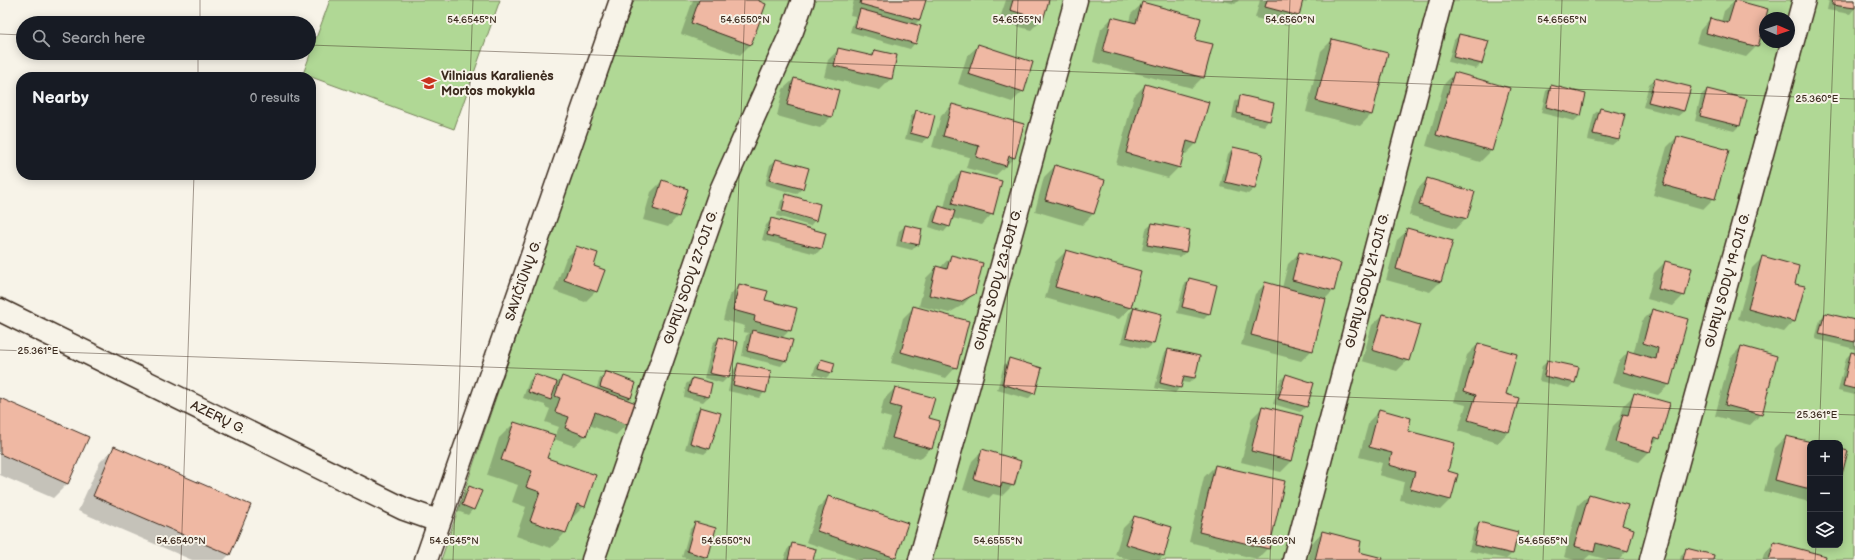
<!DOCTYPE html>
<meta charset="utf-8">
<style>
:root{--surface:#171b24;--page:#242831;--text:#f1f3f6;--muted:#9ea1a6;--line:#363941}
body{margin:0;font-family:"Balsamiq Sans",sans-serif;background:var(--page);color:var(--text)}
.controls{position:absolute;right:12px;bottom:12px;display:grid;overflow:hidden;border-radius:8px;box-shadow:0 2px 10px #0003}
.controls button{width:36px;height:36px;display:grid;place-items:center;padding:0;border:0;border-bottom:1px solid var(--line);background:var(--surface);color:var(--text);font:20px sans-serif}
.compass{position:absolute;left:1759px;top:12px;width:36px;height:36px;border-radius:50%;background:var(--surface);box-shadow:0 2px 10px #0003;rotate:92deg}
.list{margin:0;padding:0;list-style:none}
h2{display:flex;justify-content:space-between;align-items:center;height:52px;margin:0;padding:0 16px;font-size:17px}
h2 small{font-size:13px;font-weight:400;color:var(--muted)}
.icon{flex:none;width:22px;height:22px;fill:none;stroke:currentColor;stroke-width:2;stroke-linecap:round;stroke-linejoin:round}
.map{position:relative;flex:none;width:1855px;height:560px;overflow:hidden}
.search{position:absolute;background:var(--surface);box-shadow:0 2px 10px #0003;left:16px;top:16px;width:300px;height:44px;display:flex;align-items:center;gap:10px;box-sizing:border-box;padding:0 14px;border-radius:22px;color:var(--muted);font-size:15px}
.panel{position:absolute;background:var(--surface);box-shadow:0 2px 10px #0003;left:16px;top:72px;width:300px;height:108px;border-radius:16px}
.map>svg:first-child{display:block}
</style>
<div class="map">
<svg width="1855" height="560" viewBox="0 0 1855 560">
<rect width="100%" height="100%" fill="#f7f3e8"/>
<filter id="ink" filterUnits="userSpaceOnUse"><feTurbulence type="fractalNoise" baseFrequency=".025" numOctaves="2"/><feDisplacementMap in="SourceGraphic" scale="8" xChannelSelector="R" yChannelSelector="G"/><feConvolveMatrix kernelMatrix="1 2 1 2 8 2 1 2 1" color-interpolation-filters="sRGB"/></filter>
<g filter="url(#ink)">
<!-- green -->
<path fill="#b0d895" stroke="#76815a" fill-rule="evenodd" d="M330 0H500L454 129 303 74Z
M634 0H1855V560H441L567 187ZM1765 18H1789V42H1765ZM1810 443H1840V545H1810Z"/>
<!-- shadow -->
<path fill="#0003" d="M693 0H758L750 45 740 55 681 34Z
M854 0H925L920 20 914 25 915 43 910 49 850 32 855 16 850 15Z
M1006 0H1048L1042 19 1031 30 999 21Z
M1220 0H1239L1235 4Z
M1260 0H1309L1306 3 1302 2 1298 15 1287 26 1255 18Z
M1829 0H1855V8L1850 14 1827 10Z
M1735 1 1757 46 1746 57 1696 43 1700 30 1710 19 1721 22 1724 11Z
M1142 4 1203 77 1192 88 1093 62 1101 29 1112 18 1129 22 1131 14Z
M1459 35 1481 64 1476 69 1448 62 1454 40Z
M1332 40 1387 54 1371 115 1360 126 1306 112 1321 51Z
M978 46 1023 91 1012 102 958 84 967 56Z
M839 49 870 56 875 51 896 56 891 79 880 90 824 77 828 60Z
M1455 73 1509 89 1491 151 1480 162 1426 146 1444 84Z
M794 79 838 90 831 117 820 128 777 116 783 89Z
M1655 79 1690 88 1684 111 1678 116 1643 107 1649 84Z
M1145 85 1196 144 1186 154 1183 153 1179 167 1168 178 1116 164 1134 96Z
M1552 86 1585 95 1580 116 1574 121 1541 113 1546 91Z
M1707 90 1746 100 1739 126 1734 131 1695 121 1701 95Z
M1241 96 1269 120 1264 126 1232 118 1235 102Z
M952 105 1023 125 1014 158 995 176 966 168 969 157 932 147 941 116Z
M1600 109 1624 115 1618 140 1612 145 1588 140 1594 114Z
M917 111 934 115 928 138 922 143 905 139 911 116Z
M1677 137 1714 198 1703 209 1653 195 1667 147Z
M1233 148 1254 189 1248 194 1220 187 1228 154Z
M776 160 802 189 796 194 765 185 770 165Z
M1055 166 1103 180 1093 214 1082 225 1035 211 1044 177Z
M961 172 992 214 982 225 952 218 949 226 944 232 929 227 933 212 939 207 944 208 950 183Z
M1427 179 1466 218 1455 229 1409 215 1417 190Z
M662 181 678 216 668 227 643 220 651 192Z
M787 195 815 220 810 226 777 216 778 211 813 221V219L779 209 781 201Z
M772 219 825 234 821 249 816 254 762 240 766 225Z
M1152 224 1186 252 1180 257 1142 250 1146 229Z
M905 226 918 244 912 250 896 246 899 231Z
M1408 230 1441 281 1430 292 1386 280 1397 240Z
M577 247 592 266 596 291 585 302 554 291 566 258Z
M1066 251 1140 272 1130 308 1119 319 1045 298 1055 262Z
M1299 253 1333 291 1325 299 1312 350 1301 361 1241 345 1255 294 1266 283 1282 288 1288 264Z
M951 256 974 293 963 305 949 313 919 306 926 278 937 267 940 268Z
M1763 257 1794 284V321L1784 332 1738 319 1752 268Z
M1665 262 1684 295 1673 306 1647 299 1654 273Z
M1189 279 1210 313 1204 319 1177 313 1184 285Z
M739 285 764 301 790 330 782 338 786 360 781 366 742 356 746 336 749 333 743 332 745 326 723 320 729 296Z
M914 307 956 367 946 378 891 363 903 318Z
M1134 308 1161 315 1153 344 1147 349 1121 343 1129 313Z
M1653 310 1669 385 1658 395 1612 383 1618 363 1628 352 1633 354 1642 321Z
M1825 314 1855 321V349L1815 339 1820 320Z
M1383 315 1408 360 1397 371 1362 361 1372 325Z
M719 338 728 377 722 383 704 378 713 343Z
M1478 344 1504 394 1508 432 1498 443 1458 431 1466 405 1454 402 1467 355Z
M1741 347 1761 414 1750 425 1715 416 1730 358Z
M1168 350 1199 357 1194 378 1189 383 1181 382 1180 387 1175 393 1155 388 1163 355Z
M1851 353 1855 354V395L1838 391 1846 358Z
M1010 359 1034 393 1028 399 997 390 1004 365Z
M821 360 832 372 826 378 813 374 816 365Z
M1548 361 1574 382 1569 388 1539 381 1542 366Z
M739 364 765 392 759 398 728 391 733 370Z
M606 373 630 398 627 401V424L616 435 589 425 585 436 574 446 554 439 559 427 545 422 550 409 545 407V405L523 398 529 381 535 375 557 383 562 378 596 390 600 378Z
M1286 375 1306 407 1300 412 1273 404 1280 381Z
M692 379 708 397 703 402 684 397 686 384Z
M895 388 928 419 931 448 920 459 882 449 891 418 880 415 884 399Z
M1635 394 1659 438 1651 446 1649 452 1639 462 1605 452 1613 426 1620 419 1624 405Z
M0 399 68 483 53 498 0 475Z
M1263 407 1292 461 1281 472 1241 462 1252 418Z
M701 408 710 449 704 454 685 449 695 413Z
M1380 410 1407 431 1447 472 1450 500 1440 510 1400 500 1404 482 1379 475 1382 463 1359 457 1369 421Z
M514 423 584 506 570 520 565 533 551 548 516 536 526 507 512 502 518 485 487 475 499 438Z
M1786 437 1812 443H1810V502L1764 491 1775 448Z
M115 447 250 506 229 555 224 560H192L78 511 100 462Z
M983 450 1013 485 1002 496 993 494 989 498 963 490 972 461Z
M1215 466 1268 548 1257 559 1189 542 1204 477Z
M470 487 473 509 468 515 457 511 464 492Z
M1589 495 1620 526 1627 551 1619 560H1609L1590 555 1584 560H1575L1564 557 1578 505Z
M828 497 895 557 892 560H860L806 542 818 508Z
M1134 517 1164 555 1159 560H1132L1115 555 1123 528Z
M696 523 707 557 704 560H693L682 557 690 529Z
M1480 523 1517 532 1512 554 1506 559 1469 551 1474 529Z
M1322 532 1357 552 1381 560H1308L1312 543Z
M1774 543 1824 560H1762L1764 554Z
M792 544 812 560H784L787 550Z
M1686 550 1712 560H1680L1681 555Z"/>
<!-- building -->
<path fill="#efb8a3" stroke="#3b2a1e" d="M699 0H759V1L766 4 751 45 691 23Z
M861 0H926L920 20 860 4Z
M1013 0H1049L1043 20 1010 10Z
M1267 0H1303L1299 16 1265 7Z
M1735 0 1768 9 1758 47 1706 33 1710 18 1728 23Z
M1833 0H1855V8L1832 5Z
M1142 2 1201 18 1195 40 1213 44 1204 78 1103 51 1112 17 1136 23Z
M860 9 921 26 916 44 855 27Z
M1459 34 1489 41 1482 64 1453 57Z
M1332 39 1388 53 1372 115 1316 101Z
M978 44 1033 62 1024 92 968 74Z
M838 48 873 56 875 50 897 55 892 79 834 66Z
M1454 72 1510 88 1492 151 1436 135Z
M794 78 839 90 832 117 787 105Z
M1655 78 1691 87 1684 111 1648 102Z
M1145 84 1209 102 1197 144 1187 141 1180 168 1126 153Z
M1551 85 1586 94 1581 116 1546 107Z
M1707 89 1747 99 1740 126 1700 116Z
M1240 95 1274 103 1270 121 1237 113Z
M952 104 1024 124 1015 158 1009 156 1006 166 976 157 979 146 943 136Z
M1600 108 1625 114 1619 140 1593 134Z
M916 110 935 115 929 138 910 133Z
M1677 136 1729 150 1715 199 1663 185Z
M1233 147 1263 154 1255 189 1225 182Z
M776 159 809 168 803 189 769 180Z
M1055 165 1105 180 1094 214 1045 200Z
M961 171 1002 181 993 215 952 204Z
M1427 178 1475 192 1467 219 1419 205Z
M662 180 688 189 679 217 653 209Z
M786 194 820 204 816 221 782 211Z
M939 206 955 211 950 227 934 222Z
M771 218 826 233 822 249 767 235Z
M1152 223 1190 230 1186 252 1147 245Z
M905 225 922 229 919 245 901 241Z
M1407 228 1453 241 1441 282 1396 269Z
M576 246 598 253 594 266 605 270 597 292 564 280Z
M1066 250 1141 271 1131 308 1055 287Z
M1299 252 1341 263 1334 291 1292 280Z
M951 255 983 263 975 294 960 302 929 295 936 266 947 269Z
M1762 256 1799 266 1795 284 1805 286 1795 322 1748 309Z
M1665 261 1692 268 1685 296 1658 289Z
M1189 278 1217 285 1210 314 1182 307Z
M1265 282 1326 299 1313 351 1251 335Z
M739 284 768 291 765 300 797 308 791 331 754 321 755 316 733 310Z
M913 306 969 321 957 368 901 352Z
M1134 307 1162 314 1154 344 1126 337Z
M1652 309 1688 319 1670 385 1623 372 1628 351 1656 359 1658 348 1643 343Z
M1825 313 1855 320V342L1819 334Z
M1383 314 1420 325 1409 361 1372 350Z
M752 330 793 340 787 361 747 351Z
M719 337 738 342 729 378 709 373Z
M1478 343 1517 354 1506 394 1519 398 1509 432 1468 420 1476 395 1464 391Z
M1741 346 1777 356 1762 415 1725 405Z
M1168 349 1200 356 1195 378 1184 376 1181 388 1160 383Z
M1851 352 1855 353V389L1843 386Z
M1009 358 1042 368 1035 394 1002 384Z
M821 359 835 363 832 373 818 369Z
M1547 360 1579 367 1575 383 1544 376Z
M738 363 771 371 766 393 733 385Z
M605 371 636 383 631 398 600 387Z
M534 374 557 382 551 400 528 392Z
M1286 374 1314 383 1307 407 1278 399Z
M562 376 636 403 628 425 595 412 586 436 565 428 569 417 555 412 560 398 555 396Z
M692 378 712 383 709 397 688 392Z
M895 387 935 398 929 418 940 421 932 449 892 438 901 408 890 405Z
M1634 393 1670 403 1660 439 1655 437 1650 452 1615 442 1623 414 1628 415Z
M0 398 89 437 68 484 0 454Z
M1262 406 1303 416 1292 461 1251 451Z
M700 407 721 413 710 449 690 443Z
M1379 409 1411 418 1408 431 1455 443 1448 471 1458 474 1451 500 1410 489 1415 472 1389 465 1392 453 1369 447Z
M514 422 555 435 547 458 596 475 585 507 577 504 566 533 530 521 540 492 526 487 532 471 501 460Z
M1786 436 1816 443H1810V489L1775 480Z
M114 446 251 505 230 555 93 496Z
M982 449 1021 461 1014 486 1002 483 1001 487 974 479Z
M1840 449 1848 451 1840 482Z
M1215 465 1285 481 1269 549 1199 532Z
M469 486 482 491 474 510 462 505Z
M1589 494 1628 505 1622 525 1634 529 1628 552 1596 543 1594 552 1574 546Z
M828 496 908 523 896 558 817 531Z
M1134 516 1172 527 1164 556 1125 544Z
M695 522 716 528 708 558 687 551Z
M1479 522 1518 532 1513 554 1474 545Z
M1322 531 1361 541 1359 552 1383 558 1382 560H1315Z
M1774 542 1826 556 1825 560H1769Z
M792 543 816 549 813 560H788Z
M1686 548 1714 555 1713 560H1683Z"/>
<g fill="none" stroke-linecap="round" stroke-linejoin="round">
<!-- minor casing -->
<g stroke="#3b2a1e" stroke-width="25">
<g id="minor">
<path id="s1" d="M0 310 404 509 438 521"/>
<path id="s2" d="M426 560 621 0"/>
<path id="s3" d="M593 560 721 190 792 31 803 0"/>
<path id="s4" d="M920 560 1076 0"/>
<path id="s5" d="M1294 560 1441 0"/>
<path id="s6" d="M1651 560 1804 0"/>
</g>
</g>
<!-- minor -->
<use href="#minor" stroke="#f7f3e8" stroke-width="22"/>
</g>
</g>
<!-- ticks -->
<path fill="none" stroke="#3b2a1e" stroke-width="1" stroke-opacity="0.45" d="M200 23V0M0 34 23 35M309 45 1855 99M198 77V53M0 350 1855 415M1819 443 1835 0M181 560 194 175M453 560 473 0M726 560 745 0M998 560 1018 0M1270 560 1290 0M1543 560 1562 0M1815 560 1816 545"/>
<!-- icons -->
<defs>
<g id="school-bare" transform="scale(1.2)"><path d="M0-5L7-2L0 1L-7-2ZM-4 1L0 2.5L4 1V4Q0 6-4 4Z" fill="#c8321e" stroke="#f7f3e8" stroke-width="2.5" paint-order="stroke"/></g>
</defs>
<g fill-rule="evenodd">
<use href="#school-bare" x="429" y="83"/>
</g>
<g text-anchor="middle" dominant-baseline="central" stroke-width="4" stroke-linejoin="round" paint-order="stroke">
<!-- poi labels -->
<g font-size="13" font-weight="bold" fill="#3b2a1e" stroke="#f7f3e8" text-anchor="start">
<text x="441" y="76">Vilniaus Karalienės<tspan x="441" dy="15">Mortos mokykla</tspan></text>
</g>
<!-- street labels -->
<g font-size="13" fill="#3b2a1e" stroke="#f7f3e8">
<text stroke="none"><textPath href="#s3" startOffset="299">GURIŲ SODŲ 27-OJI G.</textPath></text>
<text stroke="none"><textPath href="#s2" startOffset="296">SAVIČIŪNŲ G.</textPath></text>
<text stroke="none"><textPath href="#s4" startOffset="291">GURIŲ SODŲ 23-IOJI G.</textPath></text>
<text stroke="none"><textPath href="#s5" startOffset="289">GURIŲ SODŲ 21-OJI G.</textPath></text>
<text stroke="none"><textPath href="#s6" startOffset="290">GURIŲ SODŲ 19-OJI G.</textPath></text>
<text stroke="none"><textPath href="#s1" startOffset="243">AZERŲ G.</textPath></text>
</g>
</g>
<g font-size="10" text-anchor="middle" fill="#3b2a1e" stroke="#f7f3e8" stroke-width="4" stroke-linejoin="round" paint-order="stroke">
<text x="472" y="23">54.6545°N</text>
<text x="745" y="23">54.6550°N</text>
<text x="1017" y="23">54.6555°N</text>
<text x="1290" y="23">54.6560°N</text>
<text x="1562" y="23">54.6565°N</text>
<text x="1817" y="102">25.360°E</text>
<text x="38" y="354">25.361°E</text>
<text x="1817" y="418">25.361°E</text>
<text x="181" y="544">54.6540°N</text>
<text x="454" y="544">54.6545°N</text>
<text x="726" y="544">54.6550°N</text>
<text x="998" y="544">54.6555°N</text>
<text x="1271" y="544">54.6560°N</text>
<text x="1543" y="544">54.6565°N</text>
</g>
</svg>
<div class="controls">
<button>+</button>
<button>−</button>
<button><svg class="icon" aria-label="layers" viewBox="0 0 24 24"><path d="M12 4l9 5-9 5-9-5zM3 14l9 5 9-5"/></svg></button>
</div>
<svg class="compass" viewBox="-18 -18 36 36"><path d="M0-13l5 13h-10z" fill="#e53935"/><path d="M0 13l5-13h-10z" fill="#9ea1a6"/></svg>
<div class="search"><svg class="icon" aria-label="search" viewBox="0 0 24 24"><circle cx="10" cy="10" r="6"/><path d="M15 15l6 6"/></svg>Search here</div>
<section class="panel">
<h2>Nearby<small>0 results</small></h2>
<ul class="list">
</ul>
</section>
</div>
